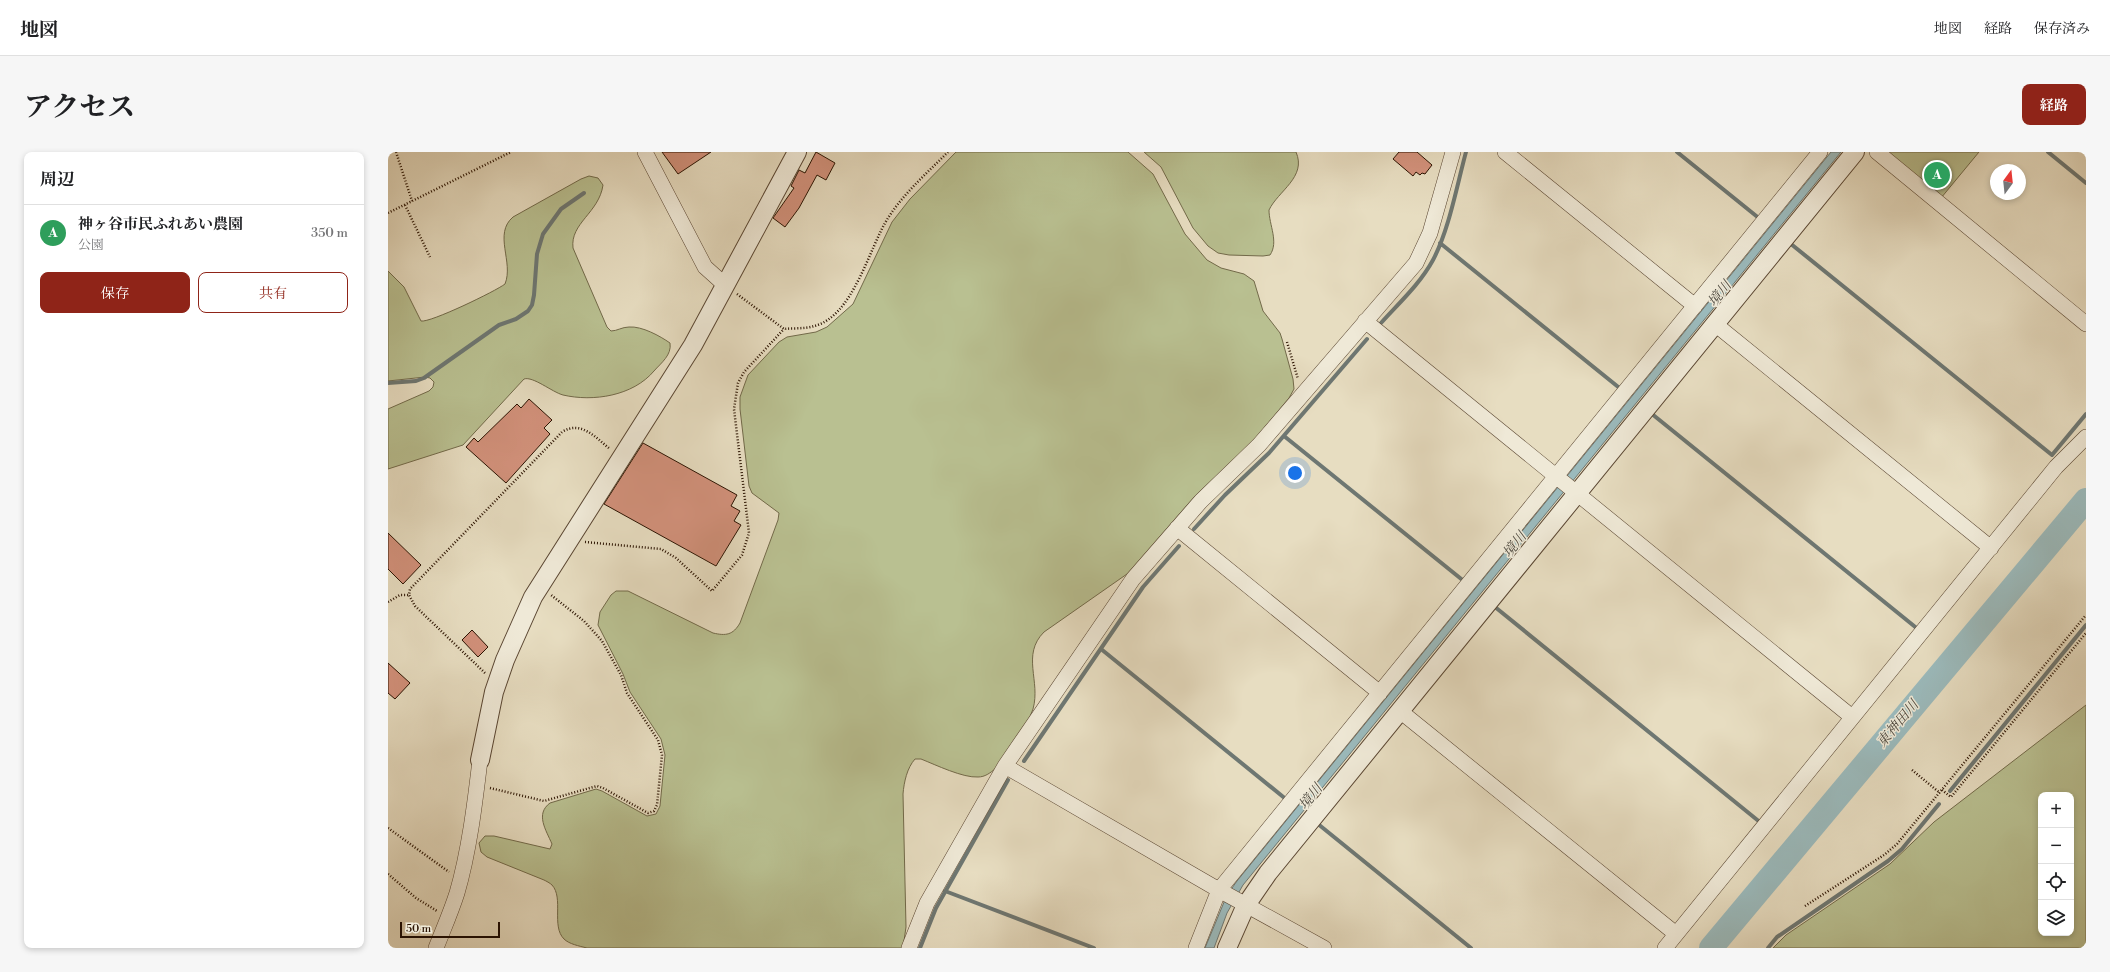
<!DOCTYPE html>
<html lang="ja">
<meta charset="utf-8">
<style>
:root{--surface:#fff;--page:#f6f6f6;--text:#202124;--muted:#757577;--line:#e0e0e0;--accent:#8f2418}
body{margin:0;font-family:"Libre Bodoni","Noto Serif JP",serif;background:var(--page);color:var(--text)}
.controls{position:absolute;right:12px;bottom:12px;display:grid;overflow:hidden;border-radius:8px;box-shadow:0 2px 6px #0003}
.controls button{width:36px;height:36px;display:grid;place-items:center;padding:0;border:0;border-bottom:1px solid var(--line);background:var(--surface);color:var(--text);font:20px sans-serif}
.compass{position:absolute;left:1602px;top:12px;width:36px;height:36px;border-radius:50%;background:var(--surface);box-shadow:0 2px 6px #0003;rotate:15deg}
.scale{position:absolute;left:12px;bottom:10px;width:100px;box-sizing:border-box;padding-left:4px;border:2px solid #2b1302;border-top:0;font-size:11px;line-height:14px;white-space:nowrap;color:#2b1302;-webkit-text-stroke:3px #efe9d7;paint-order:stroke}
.you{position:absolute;left:907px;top:321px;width:14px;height:14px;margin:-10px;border:3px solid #fff;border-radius:50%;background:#1a73e8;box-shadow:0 0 0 6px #1a73e833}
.badge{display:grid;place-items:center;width:26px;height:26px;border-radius:50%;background:var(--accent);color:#fff;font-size:13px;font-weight:700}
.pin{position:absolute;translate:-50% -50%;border:2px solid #fff;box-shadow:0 1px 4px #0006}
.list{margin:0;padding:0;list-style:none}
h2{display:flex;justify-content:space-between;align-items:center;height:52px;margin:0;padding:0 16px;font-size:17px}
h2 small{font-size:13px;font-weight:400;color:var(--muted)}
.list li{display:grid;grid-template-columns:26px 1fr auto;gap:12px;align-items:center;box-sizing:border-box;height:56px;padding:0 16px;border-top:1px solid var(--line)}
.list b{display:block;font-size:15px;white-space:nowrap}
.list p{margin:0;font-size:13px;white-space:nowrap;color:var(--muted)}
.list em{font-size:13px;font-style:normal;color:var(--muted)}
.actions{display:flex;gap:8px;padding:12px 16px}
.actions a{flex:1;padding:9px 0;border:1px solid var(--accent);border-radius:8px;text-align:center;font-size:14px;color:var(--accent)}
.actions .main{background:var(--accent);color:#fff}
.icon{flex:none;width:22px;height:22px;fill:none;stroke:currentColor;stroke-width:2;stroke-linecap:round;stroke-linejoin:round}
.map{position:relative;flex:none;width:1698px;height:796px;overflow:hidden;border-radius:8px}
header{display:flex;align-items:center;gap:24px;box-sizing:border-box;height:56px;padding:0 20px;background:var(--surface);border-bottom:1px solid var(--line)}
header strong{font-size:19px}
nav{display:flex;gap:22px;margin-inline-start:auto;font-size:14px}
.intro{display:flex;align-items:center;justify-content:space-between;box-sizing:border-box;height:96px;padding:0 24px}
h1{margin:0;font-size:28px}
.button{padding:10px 18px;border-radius:8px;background:var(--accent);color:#fff;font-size:14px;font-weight:700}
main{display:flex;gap:24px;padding:0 24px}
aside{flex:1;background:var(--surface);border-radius:8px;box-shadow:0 2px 6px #0003}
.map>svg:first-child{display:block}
</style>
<header>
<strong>地図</strong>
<nav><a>地図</a><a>経路</a><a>保存済み</a></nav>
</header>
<div class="intro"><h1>アクセス</h1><a class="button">経路</a></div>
<main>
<aside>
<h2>周辺<small></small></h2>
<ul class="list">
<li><span class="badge" style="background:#2e9e5b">A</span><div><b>神ヶ谷市民ふれあい農園</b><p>公園</p></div><em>350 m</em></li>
</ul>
<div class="actions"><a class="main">保存</a><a>共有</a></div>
</aside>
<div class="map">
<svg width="1698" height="796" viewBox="0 0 1698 796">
<rect width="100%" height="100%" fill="#e7ddc1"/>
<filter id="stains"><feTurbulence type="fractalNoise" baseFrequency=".005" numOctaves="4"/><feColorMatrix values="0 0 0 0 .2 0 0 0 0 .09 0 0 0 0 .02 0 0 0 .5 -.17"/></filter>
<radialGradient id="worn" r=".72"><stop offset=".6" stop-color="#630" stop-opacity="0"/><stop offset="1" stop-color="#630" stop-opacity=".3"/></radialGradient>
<!-- green -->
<path fill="#b9c091" stroke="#726a4a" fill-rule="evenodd" d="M568 0H740L765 22 797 82 819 108 833 116 856 122 866 129 875 159 892 181 894 187 905 227 906 237 901 246 866 288 807 344 739 422 656 480C633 503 653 529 645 557 639 576 618 600 607 617 602 621 597 625 590 625 575 626 548 613 533 607H527C519 616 516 630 515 642L518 775 515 796H199C191 794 181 792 176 787 163 774 176 746 164 733 162 731 158 729 156 728L99 705 93 700 91 691 97 684H106L162 697 164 692C158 678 147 662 162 651L208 637 214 639 259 664 268 662 272 654 277 603 273 587 242 540 235 522 210 473 212 460 223 443 228 439H240L325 481C338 484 345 483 352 471L390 368 391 361 364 341 361 334 352 257V245L360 223 391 190 399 185 428 180 439 175 465 152 504 70 522 47Z
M756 0H908C919 25 890 39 881 58 881 73 891 90 882 103L875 104 841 103 830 101 820 94 805 76 773 15Z
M1497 0H1591L1553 46Z
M201 24 210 26 215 33C211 61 182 71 185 96L219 175 223 179C229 179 234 175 241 175 254 174 272 184 282 191 284 203 273 211 266 219 245 244 205 250 175 243 164 240 145 224 136 227L75 293 0 317V257L41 239 45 235 46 230 42 226 37 225 0 229V119L16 135 33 169C42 171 108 139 117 132 126 110 105 82 125 65L193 27Z
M1698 553V796H1385L1398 783 1502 712 1546 670ZM1653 643H1683V781H1653Z"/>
<!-- water -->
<path fill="#9bbabc" stroke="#6e7772" d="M1443 0H1453L855 733 839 761 826 796H817L839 743 849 729Z"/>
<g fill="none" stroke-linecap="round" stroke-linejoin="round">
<!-- stream -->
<path stroke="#6e7772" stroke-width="4" d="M1289 0 1372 67
M1660 0 1698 31
M1052 91 1234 238
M1403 92 1664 303 1698 262
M993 171C1011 151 1032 132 1045 108 1061 78 1069 33 1078 0
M0 231 28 229 36 226 111 173 128 167 140 159 144 153 146 143 149 102 155 82 173 57 196 41
M1264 262 1531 478
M896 284 1077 430
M806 377 837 343 881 301 979 187
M1107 455 1373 671
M713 497 899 648
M636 609 755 435 791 394
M1562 639 1698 473
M930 672 1083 796
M557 739 706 796
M532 796 548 756 620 628
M1380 796 1389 785 1500 709 1514 697 1551 652"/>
<!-- river -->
<path stroke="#9bbabc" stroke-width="24" d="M1323 796 1698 348"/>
</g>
<!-- building -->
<path fill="#d2917b" stroke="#2b1302" d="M274 0H323L290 22Z
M428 0 447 11 438 28 429 23 411 56 397 75 385 66 406 36 403 34 411 18 417 21Z
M1011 0H1029L1044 13 1037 22 1034 21 1032 23 1028 20 1025 24 1005 7Z
M141 247 164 268 156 276 162 282 118 331 78 295 86 286 90 290 129 252 133 256Z
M255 291 349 343 343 354 352 359 346 369 353 373 328 414 216 352Z
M0 381 33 413 15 432 0 417Z
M84 478 100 495 90 505 74 488Z
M0 511 22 531 7 547 0 541Z"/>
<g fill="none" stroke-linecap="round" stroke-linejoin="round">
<!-- minor casing -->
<g stroke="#5a4632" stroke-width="16">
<path id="minor" d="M257 0 317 115 337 133
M1117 0 1307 154
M1489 0 1698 172
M977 169 1464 565
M1327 172 1603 396
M789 376 992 541
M1012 559 1288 782
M617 614 831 738 936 796
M48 796C55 778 63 760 69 741 81 700 87 651 92 608
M521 796 539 751 617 614 745 427 813 349 871 293 1028 111 1042 81 1065 0
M808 796 831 738 1432 0
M1277 796 1668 315 1698 285"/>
</g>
<!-- tertiary casing -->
<g stroke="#5a4632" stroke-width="20">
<path id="tertiary" d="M92 608 106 540 117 508 145 445 305 193 409 0
M839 796 858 753 880 721 1467 0"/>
</g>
<!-- path -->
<path stroke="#2b1302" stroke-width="2.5" stroke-dasharray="1 2" stroke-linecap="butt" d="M8 0 24 49
M17 53 42 105
M0 61 123 0
M349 142 396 177C405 176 417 177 426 174 465 165 481 96 500 66 516 41 539 21 560 0
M899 190 910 227
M197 390 273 397 288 406 324 439 354 403 361 381 346 257 350 231 356 220 396 177
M0 450 12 443H21
M97 521 27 454 21 443 22 437 174 280C193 268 207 285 222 297
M1524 618 1552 641
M102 636 156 649 209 634 215 636 260 661 266 659 269 653 274 603 270 588 239 541 233 523 214 489 196 469 163 443
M1554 638 1563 645 1698 481
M0 676 61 720
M0 722 28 746 49 759
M1417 754 1496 703 1509 692 1698 463"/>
<!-- minor -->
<use href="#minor" stroke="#efe9d7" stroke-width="15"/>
<!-- tertiary -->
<use href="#tertiary" stroke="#efe9d7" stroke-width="18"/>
</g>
<g text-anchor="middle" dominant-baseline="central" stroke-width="3" stroke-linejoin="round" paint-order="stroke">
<!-- water labels -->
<g font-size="14" font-style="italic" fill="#524d43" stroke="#efe9d7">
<text transform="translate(1332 142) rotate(-51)">境川</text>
<text transform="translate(1127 393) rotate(-51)">境川</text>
<text transform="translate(1510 572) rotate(-50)">東神田川</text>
<text transform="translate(923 645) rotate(-51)">境川</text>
</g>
</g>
<rect width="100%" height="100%" filter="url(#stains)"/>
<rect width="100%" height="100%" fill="url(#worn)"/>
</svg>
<div class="controls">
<button>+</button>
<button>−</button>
<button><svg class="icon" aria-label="locate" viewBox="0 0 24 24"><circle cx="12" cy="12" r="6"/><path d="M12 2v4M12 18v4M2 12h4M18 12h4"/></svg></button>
<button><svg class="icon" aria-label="layers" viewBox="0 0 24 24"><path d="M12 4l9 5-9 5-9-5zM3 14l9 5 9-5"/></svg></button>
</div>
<svg class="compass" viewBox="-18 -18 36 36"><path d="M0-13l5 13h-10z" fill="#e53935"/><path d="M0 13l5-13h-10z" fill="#757577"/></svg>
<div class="scale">50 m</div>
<div class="you"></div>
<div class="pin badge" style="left:1549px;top:23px;background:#2e9e5b">A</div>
</div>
</main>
